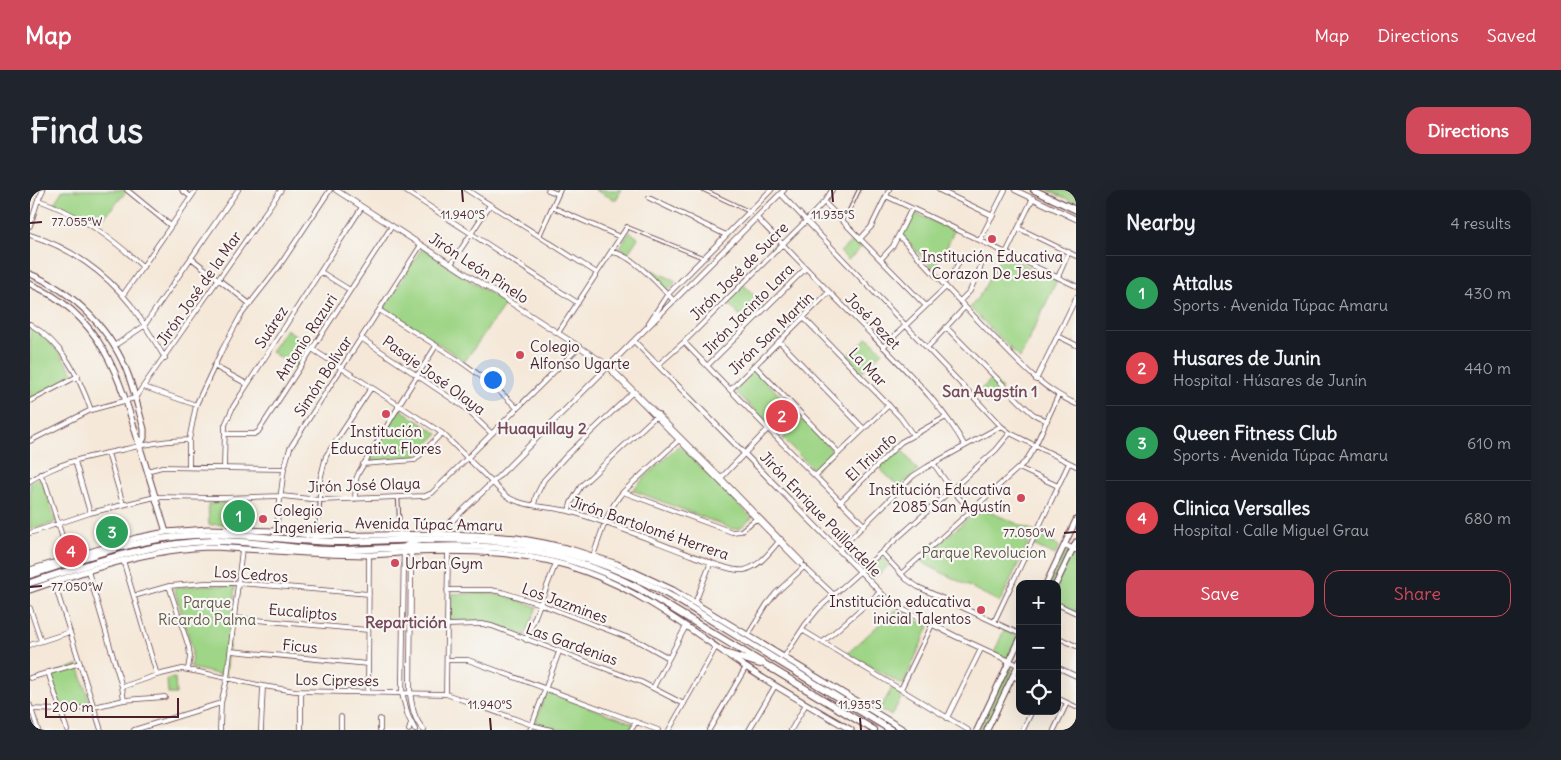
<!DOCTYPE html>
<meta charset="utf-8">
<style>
:root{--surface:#171b24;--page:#20242c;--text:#f1f3f6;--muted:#9ea1a6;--line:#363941;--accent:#d1495b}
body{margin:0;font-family:Delius,sans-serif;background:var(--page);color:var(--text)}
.controls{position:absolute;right:15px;bottom:15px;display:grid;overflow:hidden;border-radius:10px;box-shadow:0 5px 20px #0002}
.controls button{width:45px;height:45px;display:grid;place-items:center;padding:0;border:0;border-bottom:1px solid var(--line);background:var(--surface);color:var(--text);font:25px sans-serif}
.scale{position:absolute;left:15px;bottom:12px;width:134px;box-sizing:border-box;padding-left:5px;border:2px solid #4a1f2b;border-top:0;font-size:14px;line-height:18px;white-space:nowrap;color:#4a1f2b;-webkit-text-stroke:4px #f6f6f2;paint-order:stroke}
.you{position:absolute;left:462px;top:189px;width:18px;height:18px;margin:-12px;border:4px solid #fff;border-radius:50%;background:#1a73e8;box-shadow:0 0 0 8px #1a73e833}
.badge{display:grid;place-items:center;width:32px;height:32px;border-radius:50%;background:var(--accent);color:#fff;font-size:16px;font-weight:700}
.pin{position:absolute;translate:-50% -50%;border:2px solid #fff;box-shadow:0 1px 5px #0006}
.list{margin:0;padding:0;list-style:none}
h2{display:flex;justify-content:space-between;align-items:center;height:65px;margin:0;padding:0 20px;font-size:21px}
h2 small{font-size:16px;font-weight:400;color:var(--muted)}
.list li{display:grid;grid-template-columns:32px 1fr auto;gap:15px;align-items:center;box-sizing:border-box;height:75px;padding:0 20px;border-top:1px solid var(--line)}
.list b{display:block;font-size:19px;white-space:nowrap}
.list p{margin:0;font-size:16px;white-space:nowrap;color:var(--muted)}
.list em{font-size:16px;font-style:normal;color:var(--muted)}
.actions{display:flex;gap:10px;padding:15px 20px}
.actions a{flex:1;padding:11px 0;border:1px solid var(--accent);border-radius:15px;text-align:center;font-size:18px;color:var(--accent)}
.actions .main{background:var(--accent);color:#fff}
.icon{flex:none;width:28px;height:28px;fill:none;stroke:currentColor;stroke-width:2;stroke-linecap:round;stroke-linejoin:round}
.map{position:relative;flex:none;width:1046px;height:540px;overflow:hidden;border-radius:15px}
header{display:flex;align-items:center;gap:30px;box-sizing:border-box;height:70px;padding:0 25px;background:var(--accent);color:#fff}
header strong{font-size:24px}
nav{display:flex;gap:28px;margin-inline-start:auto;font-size:18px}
.intro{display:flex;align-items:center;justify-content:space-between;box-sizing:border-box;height:120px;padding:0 30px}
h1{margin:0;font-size:35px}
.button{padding:12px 22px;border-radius:15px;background:var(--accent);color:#fff;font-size:18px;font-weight:700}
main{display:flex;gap:30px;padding:0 30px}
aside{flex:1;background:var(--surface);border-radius:15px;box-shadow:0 5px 20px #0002}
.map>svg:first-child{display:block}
</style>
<header>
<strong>Map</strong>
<nav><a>Map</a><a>Directions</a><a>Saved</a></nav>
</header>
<div class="intro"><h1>Find us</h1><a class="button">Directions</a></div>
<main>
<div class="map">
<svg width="1046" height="540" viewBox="0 0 1046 540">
<rect width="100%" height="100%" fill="#f6f6f2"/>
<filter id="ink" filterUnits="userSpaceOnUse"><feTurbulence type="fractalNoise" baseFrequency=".02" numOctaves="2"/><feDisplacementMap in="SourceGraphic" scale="10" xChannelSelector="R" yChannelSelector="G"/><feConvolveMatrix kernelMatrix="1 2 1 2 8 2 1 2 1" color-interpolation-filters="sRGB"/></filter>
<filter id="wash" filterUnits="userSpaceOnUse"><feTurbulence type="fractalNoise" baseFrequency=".0096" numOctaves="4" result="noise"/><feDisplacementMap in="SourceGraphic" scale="20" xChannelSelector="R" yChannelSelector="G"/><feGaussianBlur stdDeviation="1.12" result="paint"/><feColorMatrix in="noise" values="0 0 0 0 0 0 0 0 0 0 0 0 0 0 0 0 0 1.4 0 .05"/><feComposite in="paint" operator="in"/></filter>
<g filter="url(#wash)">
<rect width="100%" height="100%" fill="#f5e8d8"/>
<!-- green -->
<path fill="#9fd586" stroke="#747a58" d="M33 0H94L96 2 67 35C53 26 39 18 24 13Z
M565 0H591L586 10Z
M1018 0H1033L1046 6V13Z
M883 22 924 41 914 63 903 78 872 46Z
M600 42 608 48 598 63 590 57Z
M825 48 833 56 818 70 810 62Z
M392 58 475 114 435 171 354 118Z
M972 64 1027 90 990 168 940 118 952 102Z
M615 77 646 91 638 101Z
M714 95 735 116 717 133 697 112Z
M0 136C19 149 33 166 45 186L0 209Z
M256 139 281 155 266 178 241 162Z
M838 147 852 162 832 182 817 167Z
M723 179 725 180 758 214 739 234 703 199Z
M962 189 972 199 956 214 946 204Z
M370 219 408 244 385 267 337 272Z
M772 229 804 262 785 281 753 249Z
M649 255 722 328 710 338 703 339 602 300Z
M869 256 888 281 869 297 847 276Z
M9 287 14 296 26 332 0 340V293Z
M195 313 196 334 179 335 178 314Z
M950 318 1004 341 970 412 895 374 892 369Z
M1005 344 1029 356 1025 365 1001 354Z
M1043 359 1046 360V423L1027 414V394Z
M1035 362H1037L1038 364 1024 394H1019Z
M851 366 859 375 842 390 834 381Z
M172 395 205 396 196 486 161 478 162 458 144 398Z
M457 403 476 406 507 417 495 446 452 431 420 432 421 404Z
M865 420 899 436 873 495 818 463Z
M974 440 990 447 979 470 964 463Z
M48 475 61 517 32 519 20 485Z
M981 478 983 479 982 483 955 540H949L978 480Z
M145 488 146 504H138L137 489Z
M862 498 873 505 861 526 850 519Z
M516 502 603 533 599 540H531L505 534Z"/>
</g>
<g filter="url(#ink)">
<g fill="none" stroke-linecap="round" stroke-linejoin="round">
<!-- pedestrian casing -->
<g stroke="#643d45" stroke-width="4.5">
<path id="pedestrian" d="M674 0 720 22
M812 30 818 23 829 0
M597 37 674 68
M368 308 370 343
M288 346 290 310"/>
</g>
<!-- minor casing -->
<g stroke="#643d45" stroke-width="5.5">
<path id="minor" d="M97 0 141 36
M152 0 161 7
M374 0 548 113
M437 0 567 83
M518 0 528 4
M909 0 963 26
M751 4 971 236 980 243 1046 276
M856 6 1046 96
M619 8 696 45
M8 10C49 24 82 47 113 77
M794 12 896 116
M522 17 590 47
M727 28C765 67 803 106 842 145 875 180 912 214 935 256
M0 36 8 10 13 0
M988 38 1046 66
M0 45C39 57 75 82 101 115 113 132 124 150 135 168
M509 46 530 0
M869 46C899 79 930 112 961 144 989 172 1009 197 1046 214
M830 49 841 37 859 0
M950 50 975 0
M581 62C601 63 630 96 644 111
M976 63 1003 8
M161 68 220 114
M851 69 863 56 882 18
M421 74 460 15
M291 82 320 100
M1028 87 1039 62
M913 93 923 84 931 68
M93 105 166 0
M930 111 940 101 954 69
M349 120C396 150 447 177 487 218
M773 127 870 227 883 245
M0 134C33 154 49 186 61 220
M916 137 992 214 1003 224 1017 231
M528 143 597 37
M1028 146 1046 155
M331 148 434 217 461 243
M749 151 834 239
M654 152 738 239 834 335
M84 156 114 136 208 0
M853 157 916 97
M898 157 935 117
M282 159 412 243 476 306C495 318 520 316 542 322 583 334 623 351 663 366 676 370 701 382 714 380 730 377 741 360 751 349
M628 175 654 152 776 31 794 12 802 0
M724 175 809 263
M184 176 217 194
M579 176 584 184 768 371 804 405
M579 176 691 288 772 372
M677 176 776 78
M1006 190 1046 108
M114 197 166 215
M700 200 799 102
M0 211 48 186
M368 216 406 156
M195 244H224L228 242 362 36
M0 251 61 220 105 208 251 0
M78 263 93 314
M45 271 60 323
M903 273 922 300 941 321
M333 274 385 270 412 243
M159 277V250L166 215 192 160 211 125 250 75 300 0
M194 278 195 235 203 217 332 17
M989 278 1028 296
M117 281 132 277 254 279
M10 284 16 295 39 368
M785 286 859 215
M691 288 738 239
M0 291C29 272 57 267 91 260 114 255 135 250 159 250
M593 302 702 342 711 341 727 328
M325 309 326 289 329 282 369 216
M290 310V290L296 266 341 198
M810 312 871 252 916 227
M504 315 506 306 514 290 536 266 603 202
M539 321 541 313 551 296 628 224
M246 341 254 279 260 258 391 55
M0 343 60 323 125 307 189 308 252 306 290 310 395 306 402 303 549 157
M809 360 883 286 897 277 971 236
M852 363 876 389 888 397 990 444
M563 366C571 344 577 320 593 302L651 248
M93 370 127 485
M58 381 92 497 94 510
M871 384 996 271 1005 256 1028 206
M24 392 71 540
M139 396 159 458 160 467 158 479
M417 400H461L472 402 510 414 612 453 639 468
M104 406 139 396 175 393H208L339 404
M665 413 681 372
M1027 414 1046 423
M0 418 11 451
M205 428 338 440
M964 432 1039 273
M417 435 452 434 462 436 611 492 654 514
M772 440 938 540
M718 445 737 414 746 403 775 376
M1027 447 1046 456
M496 450 526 373
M793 452 849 403
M0 455 40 442
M201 461 338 474
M754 467 775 435 788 419 966 260 980 243
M417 470H438L628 540
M1027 477 1046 486
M18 482 37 540
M983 486 990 490
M0 488 50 473
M92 497 127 485 152 479 169 482 233 496 265 501 416 504 502 535 521 540
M623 498 656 436
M871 499 902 435
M338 501 339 365
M416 504 418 362
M1027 508 1046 517
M0 515 8 540
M0 519 31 520 64 517 94 510 135 507
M917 528 951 459
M104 540 191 513
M190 540 191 513 197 489 212 359
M231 540 233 496
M271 540V501
M311 540V527
M350 540V529
M379 540 381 533
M500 540 529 462
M601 540 606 532
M639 540 686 457
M679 540 716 477
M719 540 745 496
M761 540 776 514
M993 540 1002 521
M1024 540 1037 513"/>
</g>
<!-- tertiary casing -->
<g stroke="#643d45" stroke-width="6">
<path id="tertiary" d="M306 0 579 176
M985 0 1046 29
M619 133 638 104 741 0
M605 152 862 414 925 446 988 475
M401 344 416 335
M408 344 463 292 754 0
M385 351 375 356 374 360 372 503 378 526 385 540
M1035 355 1046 360
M382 360 381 362 380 503C382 517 384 530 394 540"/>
</g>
<!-- secondary casing -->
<g stroke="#643d45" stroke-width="7">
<path id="secondary" d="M0 84C45 102 83 142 99 187 105 204 109 222 114 239V248L110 256
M0 94C71 124 90 188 109 254 118 284 127 313 136 342
M0 380 106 348 136 342 178 339 246 341 288 346 409 344 447 345 487 348 514 353 540 359 587 374 643 400 874 540
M1016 394 1046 330
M1026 394 1046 352
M0 400C60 379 121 358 185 357 235 360 285 365 336 365 351 365 366 363 381 362 440 360 500 361 556 382 615 403 663 442 714 476 749 499 785 519 821 540
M947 540 990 449
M957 540 990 471"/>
</g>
<!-- primary casing -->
<g stroke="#643d45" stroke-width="8">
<path id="primary" d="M1004 0 1046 20"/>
</g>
<!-- trunk casing -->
<g stroke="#643d45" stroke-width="8">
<path id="trunk" d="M0 385C54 368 108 348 165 345 214 342 262 352 311 352 322 352 332 351 342 351 385 349 430 348 474 352 535 357 595 380 648 410L861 540
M0 393C60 374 120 352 184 351 224 350 264 360 304 360 366 359 428 352 490 360 531 365 571 379 608 398L844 540
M695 463 730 474"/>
</g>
<!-- pedestrian -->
<use href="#pedestrian" stroke="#fff" stroke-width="2.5"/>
<!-- minor -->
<use href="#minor" stroke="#fff" stroke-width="4"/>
<!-- tertiary -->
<use href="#tertiary" stroke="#fff" stroke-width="4.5"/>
<!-- secondary -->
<use href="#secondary" stroke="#fff" stroke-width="5"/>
<!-- primary -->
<use href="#primary" stroke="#fff" stroke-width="5.5"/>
<!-- trunk -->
<use href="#trunk" stroke="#fff" stroke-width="6"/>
</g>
</g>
<!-- ticks -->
<path fill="none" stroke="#4a1f2b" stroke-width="2" d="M432 0 433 12M802 0 803 12M0 33 12 32M1034 343 1046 342M0 397 12 396M460 528 461 540M830 528 831 540"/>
<!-- markers -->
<g fill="#d1495b" stroke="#f6f6f2" stroke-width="2">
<circle cx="962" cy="49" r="5"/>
<circle cx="490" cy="165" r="5"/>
<circle cx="356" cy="224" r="5"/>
<circle cx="991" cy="308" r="5"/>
<circle cx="233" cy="329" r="5"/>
<circle cx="365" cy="373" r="5"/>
<circle cx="951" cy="420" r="5"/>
</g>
<g text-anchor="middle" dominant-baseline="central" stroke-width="4.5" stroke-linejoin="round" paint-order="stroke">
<!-- poi labels -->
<g font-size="15" fill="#4a1f2b" stroke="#f6f6f2" text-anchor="start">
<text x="962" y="66" text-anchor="middle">Institución Educativa<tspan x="962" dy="17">Corazon De Jesus</tspan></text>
<text x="500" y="156">Colegio<tspan x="500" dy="17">Alfonso Ugarte</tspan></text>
<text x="356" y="241" text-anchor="middle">Institución<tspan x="356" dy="17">Educativa Flores</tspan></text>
<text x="981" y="299" text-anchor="end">Institución Educativa<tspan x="981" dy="17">2085 San Agustín</tspan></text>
<text x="243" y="320">Colegio<tspan x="243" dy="17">Ingenieria</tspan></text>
<text x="375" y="373">Urban Gym</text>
<text x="941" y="411" text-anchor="end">Institución educativa<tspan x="941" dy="17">inicial Talentos</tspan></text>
</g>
<!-- street labels -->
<g font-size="15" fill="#4a1f2b" stroke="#f6f6f2">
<text transform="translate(449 78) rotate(33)">Jirón León Pinelo</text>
<text transform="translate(709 81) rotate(-45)">Jirón José de Sucre</text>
<text transform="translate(169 98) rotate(-55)">Jirón José de la Mar</text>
<text transform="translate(718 119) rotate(-45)">Jirón Jacinto Lara</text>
<text transform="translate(843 131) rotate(46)">José Pezet</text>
<text transform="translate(241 137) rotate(-57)">Suárez</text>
<text transform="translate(741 143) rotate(-44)">Jirón San Martín</text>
<text transform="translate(276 147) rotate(-57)">Antonio Razuri</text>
<text transform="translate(838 177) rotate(46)">La Mar</text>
<text transform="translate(404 185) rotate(36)">Pasaje José Olaya</text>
<text transform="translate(293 186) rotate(-57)">Simón Bolívar</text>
<text transform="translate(841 267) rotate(-43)">El Triunfo</text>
<text transform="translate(334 295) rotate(-2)">Jirón José Olaya</text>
<text transform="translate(791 324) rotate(46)">Jirón Enrique Paillardelle</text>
<text transform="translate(399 334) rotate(1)">Avenida Túpac Amaru</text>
<text transform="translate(620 338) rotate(19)">Jirón Bartolomé Herrera</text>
<text transform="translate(221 384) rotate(4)">Los Cedros</text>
<text transform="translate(535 413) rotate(20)">Los Jazmines</text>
<text transform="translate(273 422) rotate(5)">Eucaliptos</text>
<text transform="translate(542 454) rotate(20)">Las Gardenias</text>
<text transform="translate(270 456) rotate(5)">Ficus</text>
<text transform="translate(307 490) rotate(1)">Los Cipreses</text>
</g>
<!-- park labels -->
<g font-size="15" fill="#645646" stroke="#f6f6f2">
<text x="954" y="362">Parque Revolucion</text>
<text x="177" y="412">Parque<tspan x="177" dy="17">Ricardo Palma</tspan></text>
</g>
<!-- neighbourhood labels -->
<g font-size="16" font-weight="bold" fill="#794a5c" stroke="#f6f6f2">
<text x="960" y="201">San Augstín 1</text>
<text x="512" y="238">Huaquillay 2</text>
<text x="376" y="432">Repartición</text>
</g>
</g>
<g font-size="12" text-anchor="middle" fill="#4a1f2b" stroke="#f6f6f2" stroke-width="4.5" stroke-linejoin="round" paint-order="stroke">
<text x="433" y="29">11.940°S</text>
<text x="803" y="29">11.935°S</text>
<text x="47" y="36">77.055°W</text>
<text x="999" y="347">77.050°W</text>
<text x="47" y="401">77.050°W</text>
<text x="460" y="519">11.940°S</text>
<text x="830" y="519">11.935°S</text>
</g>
</svg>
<div class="controls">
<button>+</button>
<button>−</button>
<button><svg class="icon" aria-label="locate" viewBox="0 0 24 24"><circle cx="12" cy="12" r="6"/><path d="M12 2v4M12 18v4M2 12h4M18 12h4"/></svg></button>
</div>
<div class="scale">200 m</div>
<div class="you"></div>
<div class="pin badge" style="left:209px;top:326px;background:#2e9e5b">1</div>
<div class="pin badge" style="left:752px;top:226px;background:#e0444e">2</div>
<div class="pin badge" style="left:82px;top:342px;background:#2e9e5b">3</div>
<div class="pin badge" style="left:41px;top:361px;background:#e0444e">4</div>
</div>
<aside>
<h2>Nearby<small>4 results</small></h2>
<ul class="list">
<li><span class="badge" style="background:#2e9e5b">1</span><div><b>Attalus</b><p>Sports · Avenida Túpac Amaru</p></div><em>430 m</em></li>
<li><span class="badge" style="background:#e0444e">2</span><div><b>Husares de Junin</b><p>Hospital · Húsares de Junín</p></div><em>440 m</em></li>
<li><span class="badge" style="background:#2e9e5b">3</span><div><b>Queen Fitness Club</b><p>Sports · Avenida Túpac Amaru</p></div><em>610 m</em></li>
<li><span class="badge" style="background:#e0444e">4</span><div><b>Clinica Versalles</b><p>Hospital · Calle Miguel Grau</p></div><em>680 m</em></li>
</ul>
<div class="actions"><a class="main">Save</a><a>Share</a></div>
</aside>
</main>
